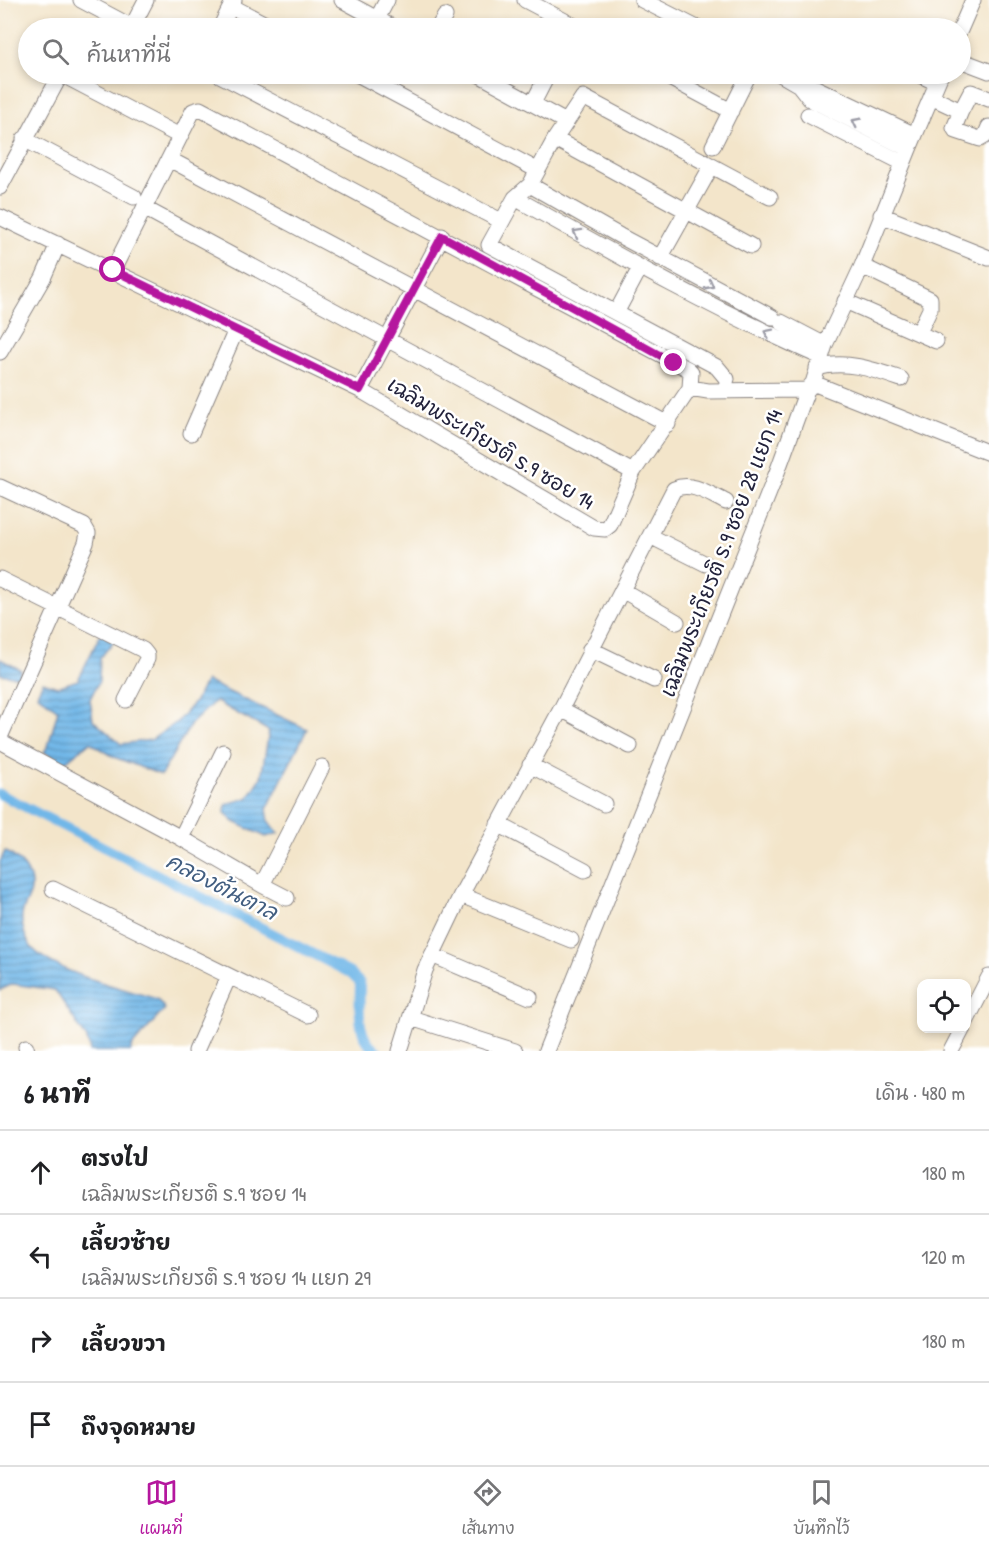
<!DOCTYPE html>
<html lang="th">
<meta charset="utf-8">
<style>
:root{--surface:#fff;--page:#f6f6f6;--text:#202124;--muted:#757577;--line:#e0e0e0;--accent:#b5179e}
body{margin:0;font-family:"Patrick Hand","Playpen Sans Thai",sans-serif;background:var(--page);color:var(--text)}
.controls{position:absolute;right:18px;bottom:18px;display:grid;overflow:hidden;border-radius:12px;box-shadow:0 3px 9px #0003}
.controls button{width:54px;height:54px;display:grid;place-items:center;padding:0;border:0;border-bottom:2px solid var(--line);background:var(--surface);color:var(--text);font:30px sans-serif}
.stop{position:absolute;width:18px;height:18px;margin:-14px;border:4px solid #b5179e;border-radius:50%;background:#fff}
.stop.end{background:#b5179e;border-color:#fff;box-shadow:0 2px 6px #0008}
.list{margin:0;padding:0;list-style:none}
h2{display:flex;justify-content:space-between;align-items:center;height:78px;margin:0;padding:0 24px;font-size:26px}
h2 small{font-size:20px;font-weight:400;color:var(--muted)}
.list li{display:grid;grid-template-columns:39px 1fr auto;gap:18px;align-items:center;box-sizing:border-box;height:84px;padding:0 24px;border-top:2px solid var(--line)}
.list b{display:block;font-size:22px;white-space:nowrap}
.list p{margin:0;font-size:20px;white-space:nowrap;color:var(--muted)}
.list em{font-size:20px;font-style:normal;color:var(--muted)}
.icon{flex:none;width:33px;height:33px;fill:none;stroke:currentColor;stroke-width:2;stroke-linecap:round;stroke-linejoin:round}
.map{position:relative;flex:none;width:989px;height:1051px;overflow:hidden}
.search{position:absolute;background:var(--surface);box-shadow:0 3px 9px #0003;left:18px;right:18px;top:18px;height:66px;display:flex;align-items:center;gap:15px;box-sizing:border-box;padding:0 21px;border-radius:33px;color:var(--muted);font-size:22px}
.sheet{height:414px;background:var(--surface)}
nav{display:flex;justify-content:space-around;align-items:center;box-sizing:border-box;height:84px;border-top:2px solid var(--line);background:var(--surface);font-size:16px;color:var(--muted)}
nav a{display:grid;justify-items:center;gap:3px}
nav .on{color:var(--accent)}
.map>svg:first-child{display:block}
</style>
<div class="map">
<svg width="989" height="1051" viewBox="0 0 989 1051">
<defs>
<pattern id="water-rules" width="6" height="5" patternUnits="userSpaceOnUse" patternTransform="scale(1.5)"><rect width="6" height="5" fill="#71b7e8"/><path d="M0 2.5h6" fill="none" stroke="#5c94bd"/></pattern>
</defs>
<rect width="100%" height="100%" fill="#fff"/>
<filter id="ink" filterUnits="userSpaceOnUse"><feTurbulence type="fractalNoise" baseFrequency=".0167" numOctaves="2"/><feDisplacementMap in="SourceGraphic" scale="12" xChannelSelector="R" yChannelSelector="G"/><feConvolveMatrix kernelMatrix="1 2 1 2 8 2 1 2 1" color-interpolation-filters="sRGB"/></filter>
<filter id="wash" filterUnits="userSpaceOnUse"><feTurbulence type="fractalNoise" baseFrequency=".008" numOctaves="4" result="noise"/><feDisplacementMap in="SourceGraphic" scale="24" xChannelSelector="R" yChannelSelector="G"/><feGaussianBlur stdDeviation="1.35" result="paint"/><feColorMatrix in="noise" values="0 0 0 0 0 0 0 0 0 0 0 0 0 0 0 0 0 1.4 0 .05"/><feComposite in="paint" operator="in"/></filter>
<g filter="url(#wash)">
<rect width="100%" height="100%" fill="#f3e5ca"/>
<!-- water -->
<path fill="url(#water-rules)" stroke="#4a6c92" stroke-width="1.5" d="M101 633 114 641 100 658 99 681 90 699 93 720 121 744 151 740 177 722 195 701 206 681 307 729 267 809 269 822 279 833 266 837 234 822 225 813 226 804 248 798 261 778 269 731 215 701 191 724 161 775 114 757 90 742 64 763 44 752 48 746 58 710 37 694 43 682 57 687 78 680Z
M0 659 21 670 19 677 0 674Z
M5 851C19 859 33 871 31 890 30 898 25 904 23 911 19 922 26 942 34 950 59 974 123 988 157 999L165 1009 133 1045 131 1051H90L87 1039 55 990 13 984 0 990V862Z"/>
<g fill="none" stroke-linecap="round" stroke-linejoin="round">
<!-- canal -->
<path stroke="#71b7e8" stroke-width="10" d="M0 794 350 973 360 983C360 1004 355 1039 377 1051"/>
</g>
</g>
<g filter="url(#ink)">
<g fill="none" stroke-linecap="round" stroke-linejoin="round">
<!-- minor casing -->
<g stroke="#8a8482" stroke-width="17">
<path id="minor" d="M81 0 134 28
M342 0 394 28
M525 0 578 28
M642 0 697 28
M231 6 273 28
M377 19 387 0
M132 27 146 0
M220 28 234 0
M438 28 445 16
M960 30 973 0
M960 60 989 71
M218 74 501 221
M357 74 537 170
M478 74 566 122
M662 74 731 111
M780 74 799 85 810 99 909 149
M918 74 937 83
M799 85 816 88 915 135
M931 97 961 111 954 128 956 131 980 139 985 136 989 127
M533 103 548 74
M961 111 971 92 989 99
M808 115 903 163
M24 139 134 197
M555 139 751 246
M713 146 749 74
M169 159 668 424
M530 185 620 236 772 317
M0 187 61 74 172 132
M515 198C615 254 716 311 821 357
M144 208 633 472
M881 215 989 258
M0 217 360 390 594 528 605 529 610 525 633 472 690 388 691 372 688 369 200 109 193 111 113 270
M660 258 711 167
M862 266 930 299V309L922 326
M845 301 936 341
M616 313 640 268
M781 322 825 345
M0 352 43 278 58 244
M817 368C845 359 875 370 901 379
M727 379 717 367 489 245 515 198 530 185 555 139 583 97 770 197
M813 383 989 453
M690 388 708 391 807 390
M360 390 442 236
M191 433 236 330
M0 487 84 526 88 533 86 543 0 737
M650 536 706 564
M0 579 143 650 147 655V659L126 700
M622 590 677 622
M590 649 654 680
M561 709 630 746
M0 741 181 838 262 885 322 767
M530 765 604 804
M498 824 585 870
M181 838 223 752
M262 885 287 898
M53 889 308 1015
M461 895 571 940
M432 955 530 997
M411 1018 515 1051
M966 1022 989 977
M26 1047 27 1051
M196 1051 229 976
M400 1051 425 970 461 895 561 709 674 489C692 481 709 494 726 502
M546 1051 776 475 807 390 813 383 825 345 862 266 909 149 941 74
M951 1051 963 1028"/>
</g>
<!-- minor -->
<use href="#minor" stroke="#fff" stroke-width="15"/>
</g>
<!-- one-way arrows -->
<defs><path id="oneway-chevron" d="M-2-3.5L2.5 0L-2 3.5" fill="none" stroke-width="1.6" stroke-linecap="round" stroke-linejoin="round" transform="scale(1.5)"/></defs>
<g stroke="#9c9ca7">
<use href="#oneway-chevron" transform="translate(856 122) rotate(-153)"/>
<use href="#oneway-chevron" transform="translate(577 233) rotate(-151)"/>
<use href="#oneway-chevron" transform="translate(710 285) rotate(28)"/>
<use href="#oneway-chevron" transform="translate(768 333) rotate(-154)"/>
</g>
</g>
<g fill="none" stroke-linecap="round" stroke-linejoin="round" filter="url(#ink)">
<!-- route -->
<path stroke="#b5179e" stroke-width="8" d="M113 270 360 390 442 236 674 363"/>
</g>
<g text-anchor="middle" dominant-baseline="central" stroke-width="5" stroke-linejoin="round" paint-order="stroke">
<!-- street labels -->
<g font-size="21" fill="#22223b" stroke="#fff">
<text transform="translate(491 443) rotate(31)">เฉลิมพระเกียรติ ร.9 ซอย 14</text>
<text transform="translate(721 553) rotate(-69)">เฉลิมพระเกียรติ ร.9 ซอย 28 แยก 14</text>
</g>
<!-- water labels -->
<g font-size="22" font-style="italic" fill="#425e80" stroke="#fff">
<text transform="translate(222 886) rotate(27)">คลองต้นตาล</text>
</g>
</g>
</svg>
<div class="controls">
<button><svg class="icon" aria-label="locate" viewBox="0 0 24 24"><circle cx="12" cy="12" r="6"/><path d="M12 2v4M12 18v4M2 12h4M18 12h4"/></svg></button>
</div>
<div class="stop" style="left:113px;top:270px"></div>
<div class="stop end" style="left:674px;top:363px"></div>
<div class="search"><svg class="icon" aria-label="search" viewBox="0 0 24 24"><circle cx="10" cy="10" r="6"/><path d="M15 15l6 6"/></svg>ค้นหาที่นี่</div>
</div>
<section class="sheet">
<h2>6 นาที<small>เดิน · 480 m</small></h2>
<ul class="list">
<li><svg class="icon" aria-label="ahead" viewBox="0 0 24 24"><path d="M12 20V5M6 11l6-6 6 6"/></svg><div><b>ตรงไป</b><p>เฉลิมพระเกียรติ ร.9 ซอย 14</p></div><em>180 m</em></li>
<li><svg class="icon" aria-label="left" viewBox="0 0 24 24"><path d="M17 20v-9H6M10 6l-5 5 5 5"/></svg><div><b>เลี้ยวซ้าย</b><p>เฉลิมพระเกียรติ ร.9 ซอย 14 แยก 29</p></div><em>120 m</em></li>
<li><svg class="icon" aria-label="right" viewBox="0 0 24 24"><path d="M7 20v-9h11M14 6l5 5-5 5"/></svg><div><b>เลี้ยวขวา</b></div><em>180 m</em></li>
<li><svg class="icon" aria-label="arrive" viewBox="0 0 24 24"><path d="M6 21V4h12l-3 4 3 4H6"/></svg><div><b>ถึงจุดหมาย</b></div></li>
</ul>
</section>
<nav>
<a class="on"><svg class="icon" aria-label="map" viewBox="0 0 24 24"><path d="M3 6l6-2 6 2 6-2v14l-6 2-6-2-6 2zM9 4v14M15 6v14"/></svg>แผนที่</a>
<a><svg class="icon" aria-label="directions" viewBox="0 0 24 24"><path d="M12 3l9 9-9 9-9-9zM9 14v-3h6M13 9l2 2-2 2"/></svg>เส้นทาง</a>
<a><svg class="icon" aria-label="saved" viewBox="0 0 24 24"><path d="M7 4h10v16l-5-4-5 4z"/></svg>บันทึกไว้</a>
</nav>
